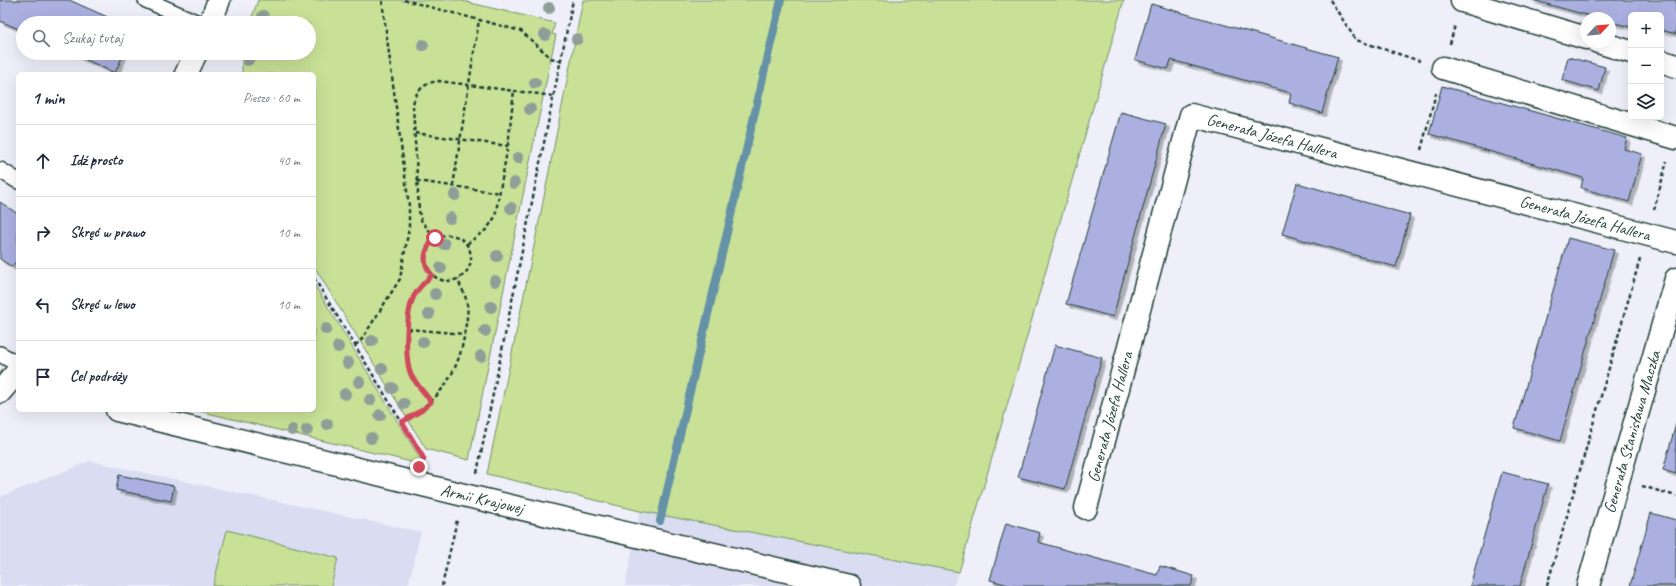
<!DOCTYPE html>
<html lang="pl">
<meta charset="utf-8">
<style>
:root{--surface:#fff;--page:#f2f2f3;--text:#1f2937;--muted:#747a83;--line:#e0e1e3}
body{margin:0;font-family:Caveat,sans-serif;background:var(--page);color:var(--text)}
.controls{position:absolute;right:12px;top:12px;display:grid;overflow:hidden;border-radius:6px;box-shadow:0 4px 16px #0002}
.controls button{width:36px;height:36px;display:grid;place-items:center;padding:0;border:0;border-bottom:1px solid var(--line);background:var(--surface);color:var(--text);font:20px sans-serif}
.compass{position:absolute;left:1580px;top:12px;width:36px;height:36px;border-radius:50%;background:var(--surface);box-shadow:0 4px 16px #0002;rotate:64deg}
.stop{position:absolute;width:12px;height:12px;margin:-9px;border:3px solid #d1495b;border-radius:50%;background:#fff}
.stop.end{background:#d1495b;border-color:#fff;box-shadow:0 1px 4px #0008}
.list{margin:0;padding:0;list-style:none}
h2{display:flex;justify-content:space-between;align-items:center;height:52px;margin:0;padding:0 16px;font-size:17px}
h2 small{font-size:13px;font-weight:400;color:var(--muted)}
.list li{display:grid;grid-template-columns:26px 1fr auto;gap:12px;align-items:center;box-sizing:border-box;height:72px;padding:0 16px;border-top:1px solid var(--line)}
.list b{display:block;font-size:15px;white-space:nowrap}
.list em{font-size:13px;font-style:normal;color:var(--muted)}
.icon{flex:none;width:22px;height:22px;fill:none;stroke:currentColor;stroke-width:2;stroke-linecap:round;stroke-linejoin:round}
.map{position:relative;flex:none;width:1676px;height:586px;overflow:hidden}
.search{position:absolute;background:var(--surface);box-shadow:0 4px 16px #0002;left:16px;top:16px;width:300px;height:44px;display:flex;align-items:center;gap:10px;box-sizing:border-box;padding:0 14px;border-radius:22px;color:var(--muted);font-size:15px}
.panel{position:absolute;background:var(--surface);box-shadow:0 4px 16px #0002;left:16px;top:72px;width:300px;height:340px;border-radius:6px}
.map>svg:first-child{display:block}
</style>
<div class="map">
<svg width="1676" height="586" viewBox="0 0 1676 586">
<defs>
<filter id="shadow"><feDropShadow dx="3.5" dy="3.5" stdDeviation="0" flood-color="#0004"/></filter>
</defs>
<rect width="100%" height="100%" fill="#eeeff9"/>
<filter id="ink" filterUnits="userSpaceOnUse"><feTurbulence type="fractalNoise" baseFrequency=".025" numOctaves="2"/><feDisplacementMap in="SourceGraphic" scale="8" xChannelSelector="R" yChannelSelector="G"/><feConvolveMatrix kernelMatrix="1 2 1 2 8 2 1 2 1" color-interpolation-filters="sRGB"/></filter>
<g filter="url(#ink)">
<!-- built -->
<path fill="#dadcf2" d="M90 461 421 532 408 586H0V497Z
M640 511 959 572 953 586H625Z"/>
<!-- green -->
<path fill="#c8e197" stroke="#748f66" d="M258 0H458L555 23 552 34 556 35 551 58 469 460 426 449 314 266V74H242V53H309V23H250Z
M583 0H1124L959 572 640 511 487 474 541 212Z
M314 284 424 465 195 410H314Z
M227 530 338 558 331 586H213Z"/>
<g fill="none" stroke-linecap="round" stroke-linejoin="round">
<!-- stream -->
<path stroke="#6592a7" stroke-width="8" d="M660 521 781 0"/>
</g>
<!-- building -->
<path fill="#abb0e1" stroke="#1f3d34" filter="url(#shadow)" d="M0 0H69L121 23H23V31L0 21Z
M1532 0H1676V34L1661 30V15H1631V27L1610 22V18H1597Z
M1151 4 1338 57 1322 113 1289 103 1291 93 1171 60 1168 69 1135 60Z
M71 53H124L115 73Z
M1568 57 1605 67 1599 91 1562 80Z
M1442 86 1627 138 1624 149 1642 154 1629 202 1581 188 1583 178 1429 134Z
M1121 112 1166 124 1113 317 1066 304Z
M1297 183 1410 215 1396 267 1282 234Z
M0 202 18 214V259L12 267 0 259Z
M1568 238 1614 250 1560 441 1514 428Z
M1055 345 1102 358 1065 489 1018 477Z
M1676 424V474L1663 470Z
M1502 472 1548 484 1520 586H1470Z
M119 475 174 486 171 501 116 490Z
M1651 513 1676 520V586H1630Z
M1006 523 1040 533 1038 542 1091 557 1157 575 1160 566 1194 576 1191 586H1012L990 580Z"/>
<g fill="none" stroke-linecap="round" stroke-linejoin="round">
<!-- lane casing -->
<g stroke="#1f3d34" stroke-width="18">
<path id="lane" d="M146 0 198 23
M0 170 18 181
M0 354 18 364"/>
</g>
<!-- street casing -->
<g stroke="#1f3d34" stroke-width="25">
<path id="street" d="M1462 1 1586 38
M210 23 219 0
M1598 42 1631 52
M1661 61 1676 66
M1443 68 1676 138
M186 74 196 53
M0 392 18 371
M117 410 472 497 849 586
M1086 508 1191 115 1676 242
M1588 586 1676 279"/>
</g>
<!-- path -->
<path stroke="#1f3d34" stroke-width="2.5" stroke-dasharray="4 3" stroke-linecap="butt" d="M404 0 521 31 551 58 561 61
M1330 0 1356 40 1420 61
M1450 44 1455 25
M415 133 508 146
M1421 150 1436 93
M417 181 500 193
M453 186 479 20
M1654 210 1667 161
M425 258a23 23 0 1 1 46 0a23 23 0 1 1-46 0Z
M435 238 421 220 419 211 413 106C414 92 425 82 439 81L553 96
M467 244 487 229 495 217 508 146 514 90
M314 278 424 459
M408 329 465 334
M355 345 360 342 400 279 409 228V206L382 0
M431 402C425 393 416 384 411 375 404 359 406 311 414 296 418 288 426 281 432 275
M402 422C439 402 460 372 465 330 467 319 469 309 466 299 464 292 460 286 458 279
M477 473 573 0
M1642 486 1676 496
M442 586 457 520
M1547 586 1640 259"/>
<!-- lane -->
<use href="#lane" stroke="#fff" stroke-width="15"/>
<!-- street -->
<use href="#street" stroke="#fff" stroke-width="22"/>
</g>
<!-- trees -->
<g fill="#8f9f98">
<circle cx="549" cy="8" r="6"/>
<circle cx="263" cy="16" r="6"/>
<circle cx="545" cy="35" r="6"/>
<circle cx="577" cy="39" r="6"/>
<circle cx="423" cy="45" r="6"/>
<circle cx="248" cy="60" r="6"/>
<circle cx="535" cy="83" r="6"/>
<circle cx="530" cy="109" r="6"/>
<circle cx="518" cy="158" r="6"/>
<circle cx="514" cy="183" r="6"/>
<circle cx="455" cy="195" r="6"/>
<circle cx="511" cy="208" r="6"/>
<circle cx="450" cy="218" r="6"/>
<circle cx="444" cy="244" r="6"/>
<circle cx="497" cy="256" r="6"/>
<circle cx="441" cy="268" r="6"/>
<circle cx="495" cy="281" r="6"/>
<circle cx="435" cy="294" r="6"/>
<circle cx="491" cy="307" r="6"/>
<circle cx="429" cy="314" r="6"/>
<circle cx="326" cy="329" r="6"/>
<circle cx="485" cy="331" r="6"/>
<circle cx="372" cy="341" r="6"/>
<circle cx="423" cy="342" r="6"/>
<circle cx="338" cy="347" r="6"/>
<circle cx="481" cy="356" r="6"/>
<circle cx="348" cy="363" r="6"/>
<circle cx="382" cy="369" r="6"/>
<circle cx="359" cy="382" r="6"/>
<circle cx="392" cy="388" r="6"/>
<circle cx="345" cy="394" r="6"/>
<circle cx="370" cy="400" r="6"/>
<circle cx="404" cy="404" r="6"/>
<circle cx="380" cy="415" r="6"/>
<circle cx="327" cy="424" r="6"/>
<circle cx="292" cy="430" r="6"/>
<circle cx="307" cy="430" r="6"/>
<circle cx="371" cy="438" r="6"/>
</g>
</g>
<g fill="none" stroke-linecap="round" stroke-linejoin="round" filter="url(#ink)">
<!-- route -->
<path stroke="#d1495b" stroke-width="5" d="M419 467 424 459 402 422 422 410 431 402C425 393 416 384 411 375 404 359 406 311 414 296 418 288 426 281 432 275 421 263 424 249 435 238"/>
</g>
<g text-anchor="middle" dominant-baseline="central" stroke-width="3.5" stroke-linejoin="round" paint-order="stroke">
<!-- street labels -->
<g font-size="17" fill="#1f3d34" stroke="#fff">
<text transform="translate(1272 136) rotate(15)">Generała Józefa Hallera</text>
<text transform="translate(1585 218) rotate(15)">Generała Józefa Hallera</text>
<text transform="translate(1110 417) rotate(-75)">Generała Józefa Hallera</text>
<text transform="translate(1632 432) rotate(-74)">Generała Stanisława Maczka</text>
<text transform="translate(482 499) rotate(13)">Armii Krajowej</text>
</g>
</g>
</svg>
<div class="controls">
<button>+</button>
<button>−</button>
<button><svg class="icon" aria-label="layers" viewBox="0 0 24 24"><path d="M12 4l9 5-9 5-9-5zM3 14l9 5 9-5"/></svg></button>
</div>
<svg class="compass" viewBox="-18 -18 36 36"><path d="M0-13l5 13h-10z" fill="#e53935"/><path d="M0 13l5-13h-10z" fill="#747a83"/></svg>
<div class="stop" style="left:435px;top:238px"></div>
<div class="stop end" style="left:419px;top:467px"></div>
<div class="search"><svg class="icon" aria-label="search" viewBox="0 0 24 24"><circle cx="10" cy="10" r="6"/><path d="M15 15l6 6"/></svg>Szukaj tutaj</div>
<section class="panel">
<h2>1 min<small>Pieszo · 60 m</small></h2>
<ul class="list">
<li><svg class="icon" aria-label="ahead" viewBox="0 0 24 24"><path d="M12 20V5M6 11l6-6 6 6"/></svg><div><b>Idź prosto</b></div><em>40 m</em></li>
<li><svg class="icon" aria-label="right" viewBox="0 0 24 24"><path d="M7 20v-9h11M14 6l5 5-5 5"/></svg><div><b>Skręć w prawo</b></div><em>10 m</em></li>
<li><svg class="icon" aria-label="left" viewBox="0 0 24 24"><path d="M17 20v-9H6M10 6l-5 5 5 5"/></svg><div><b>Skręć w lewo</b></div><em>10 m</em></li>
<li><svg class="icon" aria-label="arrive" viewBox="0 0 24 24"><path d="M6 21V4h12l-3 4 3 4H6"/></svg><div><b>Cel podróży</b></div></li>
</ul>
</section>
</div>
